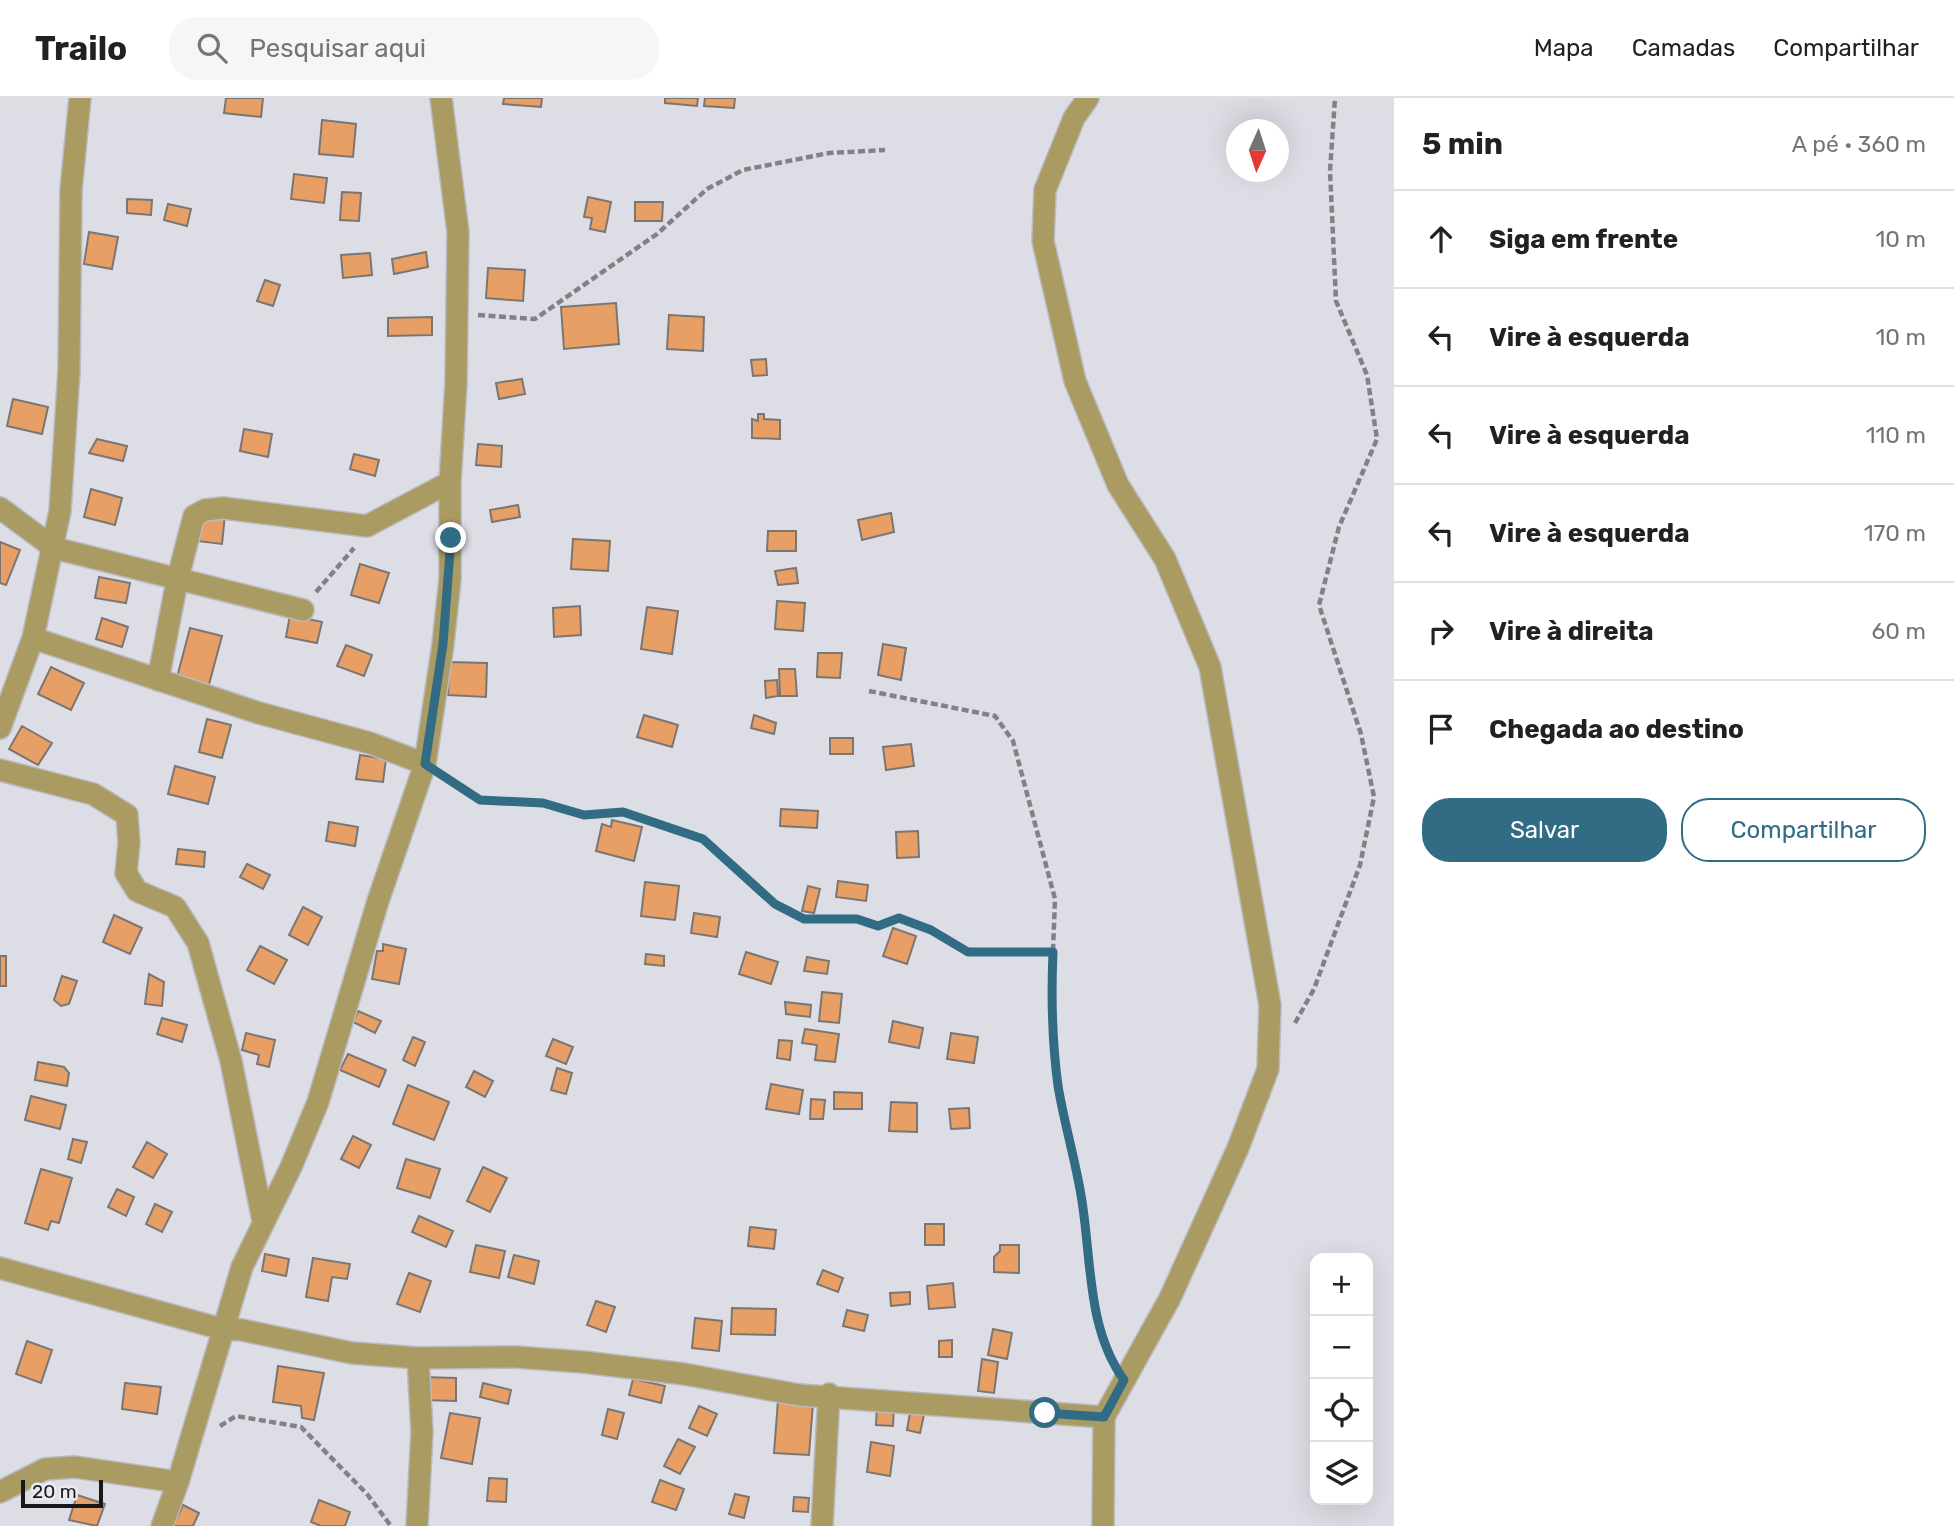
<!DOCTYPE html>
<html lang="pt">
<meta charset="utf-8">
<style>
:root{--surface:#fff;--page:#f6f6f6;--text:#202124;--muted:#757577;--line:#e0e0e0;--accent:#316c84}
body{margin:0;font-family:Rubik,sans-serif;background:var(--page);color:var(--text)}
.controls{position:absolute;right:21px;bottom:21px;display:grid;overflow:hidden;border-radius:14px;box-shadow:0 7px 28px #0002}
.controls button{width:63px;height:63px;display:grid;place-items:center;padding:0;border:0;border-bottom:2px solid var(--line);background:var(--surface);color:var(--text);font:35px sans-serif}
.compass{position:absolute;left:1226px;top:21px;width:63px;height:63px;border-radius:50%;background:var(--surface);box-shadow:0 7px 28px #0002;rotate:183deg}
.scale{position:absolute;left:21px;bottom:18px;width:82px;box-sizing:border-box;padding-left:7px;border:4px solid #18181a;border-top:0;font-size:19px;line-height:24px;white-space:nowrap;color:#18181a;-webkit-text-stroke:5px #eaebf2;paint-order:stroke}
.stop{position:absolute;width:21px;height:21px;margin:-16px;border:5px solid #316c84;border-radius:50%;background:#fff}
.stop.end{background:#316c84;border-color:#fff;box-shadow:0 2px 7px #0008}
.list{margin:0;padding:0;list-style:none}
h2{display:flex;justify-content:space-between;align-items:center;height:91px;margin:0;padding:0 28px;font-size:30px}
h2 small{font-size:23px;font-weight:400;color:var(--muted)}
.list li{display:grid;grid-template-columns:46px 1fr auto;gap:21px;align-items:center;box-sizing:border-box;height:98px;padding:0 28px;border-top:2px solid var(--line)}
.list b{display:block;font-size:26px;white-space:nowrap}
.list em{font-size:23px;font-style:normal;color:var(--muted)}
.actions{display:flex;gap:14px;padding:21px 28px}
.actions a{flex:1;padding:16px 0;border:2px solid var(--accent);border-radius:28px;text-align:center;font-size:24px;color:var(--accent)}
.actions .main{background:var(--accent);color:#fff}
.icon{flex:none;width:38px;height:38px;fill:none;stroke:currentColor;stroke-width:2;stroke-linecap:round;stroke-linejoin:round}
.map{position:relative;flex:none;width:1394px;height:1428px;overflow:hidden}
header{display:flex;align-items:center;gap:42px;box-sizing:border-box;height:98px;padding:0 35px;background:var(--surface);border-bottom:2px solid var(--line)}
header strong{font-size:33px}
nav{display:flex;gap:38px;margin-inline-start:auto;font-size:24px}
.search{width:490px;height:63px;background:var(--page);display:flex;align-items:center;gap:18px;box-sizing:border-box;padding:0 24px;border-radius:28px;color:var(--muted);font-size:26px}
main{display:flex}
aside{flex:1;background:var(--surface)}
.map>svg:first-child{display:block}
</style>
<header>
<strong>Trailo</strong>
<div class="search"><svg class="icon" aria-label="search" viewBox="0 0 24 24"><circle cx="10" cy="10" r="6"/><path d="M15 15l6 6"/></svg>Pesquisar aqui</div>
<nav><a>Mapa</a><a>Camadas</a><a>Compartilhar</a></nav>
</header>
<main>
<div class="map">
<svg width="1394" height="1428" viewBox="0 0 1394 1428">
<rect width="100%" height="100%" fill="#dddee5"/>
<!-- building -->
<path fill="#e89f66" stroke="#7c7672" stroke-width="2" d="M226 0H263L261 19 224 15Z
M504 0H542L541 9 503 6Z
M665 0H698L697 8 665 5Z
M705 0H735L734 10 704 8Z
M322 22 356 26 353 59 319 56Z
M294 76 327 80 324 105 291 101Z
M342 94 361 95 359 123 340 122Z
M588 99 611 104 605 134 590 131 592 120 584 119Z
M127 101 152 102 151 117 127 115Z
M635 104H663L662 123H635Z
M168 106 191 111 187 128 164 122Z
M89 134 118 139 112 171 84 166Z
M426 154 428 169 394 176 392 161Z
M370 155 372 177 343 180 341 157Z
M488 170 525 172 523 203 486 200Z
M265 182 280 187 273 208 257 203Z
M616 205 619 246 564 251 561 209Z
M669 217 704 219 703 253 667 251Z
M432 219V237L388 238V220Z
M766 261 767 277 753 278 751 262Z
M522 281 525 296 499 301 496 285Z
M13 301 48 309 42 336 7 328Z
M758 316H764V321L780 322V341L752 340V321L758 323Z
M244 331 272 336 268 359 240 353Z
M97 341 127 348 123 363 89 355Z
M478 346 502 348 501 369 476 367Z
M354 356 379 362 375 378 350 371Z
M91 391 122 400 115 427 84 419Z
M518 407 520 419 492 424 490 412Z
M201 414 225 417 222 446 197 443Z
M891 415 894 434 862 442 858 422Z
M768 433H796V453H767Z
M573 441 610 443 608 473 571 471Z
M0 444 20 452 6 487 0 485Z
M360 466 389 475 379 505 351 497Z
M796 470 798 485 778 487 775 473Z
M99 479 130 485 126 505 95 500Z
M777 503 805 505 803 533 775 531Z
M580 508 581 537 554 539 553 510Z
M647 509 678 513 672 556 641 551Z
M290 517 322 524 317 545 286 539Z
M102 520 128 529 122 549 96 541Z
M190 530 222 538 208 590 176 583Z
M883 546 906 550 901 582 878 577Z
M346 547 372 557 364 578 337 568Z
M818 555H842L840 580 817 579Z
M449 564 487 565 486 599 448 597Z
M51 569 84 585 71 612 38 596Z
M779 571H795L797 598H780Z
M777 582 778 598 766 600 765 583Z
M644 617 678 627 672 649 637 639Z
M754 617 776 625 774 636 751 630Z
M207 621 231 627 222 660 199 654Z
M22 628 52 645 38 667 9 651Z
M830 640H853V656H830Z
M911 646 914 668 886 672 883 649Z
M360 657 386 661 383 684 356 681Z
M175 668 215 679 208 706 168 696Z
M781 711 818 713 817 730 780 728Z
M612 722 642 729 634 763 596 753 602 726 611 729Z
M329 724 358 729 355 748 326 743Z
M918 733 919 759 897 760 896 734Z
M178 751 205 754 204 769 176 766Z
M247 766 270 777 263 791 240 779Z
M838 783 868 787 866 803 836 799Z
M645 784 679 788 675 822 641 818Z
M808 788 820 791 814 815 802 813Z
M303 809 322 819 308 847 289 837Z
M694 815 720 819 717 839 691 835Z
M114 817 142 830 130 856 103 844Z
M893 830 916 838 907 866 883 858Z
M383 846 406 851 399 886 372 881 377 853H383Z
M260 848 287 862 274 886 247 872Z
M746 854 778 864 771 886 739 876Z
M646 856 664 858V868L645 866Z
M0 858H6V888H0Z
M807 859 829 863 827 876 804 873Z
M149 876 164 884 162 908 145 906Z
M62 878 77 883 69 906 61 908 54 902Z
M822 894 842 896 839 925 819 923Z
M785 904 811 907 810 919 786 916Z
M358 913 381 923 375 935 353 924Z
M162 920 187 927 182 944 157 936Z
M893 923 923 930 919 950 889 944Z
M805 931 839 936 835 964 815 962 817 947 802 945Z
M246 935 275 942 269 969 257 966 259 957 242 952Z
M951 935 978 939 974 965 947 961Z
M413 939 425 944 415 968 403 962Z
M553 941 573 949 566 966 546 958Z
M779 942 792 943 790 962 777 960Z
M348 956 386 972 379 989 340 972Z
M38 964 64 969 69 975 67 988 35 982Z
M557 970 572 975 566 996 551 992Z
M474 973 493 983 485 999 466 989Z
M771 986 803 992 799 1016 766 1011Z
M408 987 449 1004 434 1042 393 1026Z
M834 994 862 995V1011H834Z
M31 998 66 1007 60 1031 25 1022Z
M811 1001 825 1002 823 1021H810Z
M891 1004 917 1005V1034L889 1033Z
M969 1010 970 1030 951 1031 949 1011Z
M353 1038 371 1047 359 1070 341 1061Z
M73 1041 87 1044 81 1065 68 1061Z
M147 1044 167 1056 153 1080 133 1069Z
M406 1061 440 1071 430 1100 397 1090Z
M483 1069 507 1080 490 1114 467 1103Z
M41 1071 72 1080 59 1125 51 1123 48 1132 25 1125Z
M117 1091 134 1099 126 1118 108 1109Z
M155 1106 172 1114 162 1134 146 1126Z
M419 1118 453 1133 446 1149 412 1134Z
M925 1126H944V1147H925Z
M750 1129 776 1132 774 1151 748 1148Z
M476 1147 505 1153 499 1180 470 1174Z
M1000 1147H1019V1175L994 1174V1159L1000 1153Z
M265 1156 289 1161 286 1178 262 1173Z
M514 1157 539 1163 534 1186 508 1179Z
M313 1160 350 1166 347 1181 332 1179 328 1203 306 1199Z
M823 1172 843 1180 838 1194 817 1186Z
M409 1175 431 1183 420 1214 397 1206Z
M953 1185 955 1209 929 1211 927 1188Z
M910 1194V1206L891 1208 890 1195Z
M596 1203 615 1209 606 1234 587 1227Z
M732 1210 776 1211 775 1237 731 1236Z
M847 1212 868 1217 864 1233 843 1228Z
M695 1220 722 1223 719 1253 692 1250Z
M993 1231 1012 1235 1007 1261 988 1257Z
M952 1242V1259H939V1243Z
M27 1243 52 1252 41 1285 16 1276Z
M982 1261 998 1264 994 1295 978 1293Z
M278 1268 324 1275 314 1322 302 1320 301 1308 273 1304Z
M423 1279 456 1280V1303L422 1302Z
M633 1281 665 1288 661 1305 629 1297Z
M125 1285 161 1289 157 1316 122 1311Z
M483 1285 511 1292 508 1306 480 1299Z
M778 1302 813 1305 809 1357 774 1355Z
M877 1306 894 1307 893 1328 876 1327Z
M699 1308 717 1316 707 1338 689 1330Z
M911 1309 925 1312 920 1335 907 1332Z
M608 1311 624 1315 617 1341 602 1337Z
M450 1315 480 1320 472 1366 441 1360Z
M678 1341 695 1349 680 1376 664 1368Z
M871 1344 894 1348 890 1378 867 1374Z
M489 1380 507 1381 506 1404 487 1403Z
M660 1382 684 1391 676 1412 652 1404Z
M735 1396 749 1399 744 1420 729 1416Z
M77 1397 105 1406 97 1428 69 1422Z
M794 1399 809 1400 808 1414 793 1413Z
M319 1402 350 1414 345 1428H321L311 1424Z
M183 1407 199 1415 193 1428H173Z"/>
<g fill="none" stroke-linecap="round" stroke-linejoin="round">
<!-- minor casing -->
<g stroke="#babac0" stroke-width="24">
<path id="minor" d="M1088 0 1074 20 1045 92 1043 143 1075 283 1118 387 1165 461 1210 569 1270 907 1268 971 1238 1050 1170 1200 1104 1319 1103 1428
M0 410 54 450 303 512
M33 540 259 615 370 645 425 666
M158 582 177 483 194 418 205 412 223 410 367 428 450 384
M0 630 33 540 60 413 69 272 71 92 80 0
M0 672 93 696 127 717 129 745 126 775 137 793 175 809 198 845 231 963 263 1123
M0 1170 222 1231 242 1232 352 1255 418 1260 515 1259 583 1264 684 1276 799 1297 1104 1319
M0 1394 45 1371 75 1369 178 1384
M162 1428 178 1384 242 1169 291 1069 318 1004 378 803 425 666 443 546 450 481V384L456 285 458 134 441 0
M417 1428 422 1334 418 1260
M822 1428 829 1296"/>
</g>
<!-- path -->
<path stroke="#818186" stroke-width="4.5" stroke-dasharray="7 3.5" stroke-linecap="butt" d="M478 217 535 221 657 136 707 91 743 72 829 55 885 52
M316 494 354 450
M869 593 995 618 1013 643 1055 801 1051 905 1058 988 1081 1099 1093 1200 1109 1261
M444 677 480 702 543 705 584 717 623 714 703 741 775 806 804 821H857L878 827 899 820 931 832 968 854H1053
M1295 925 1314 891 1360 767 1374 699 1361 636 1319 507 1339 429 1377 341 1367 277 1336 203 1330 73 1335 0
M220 1328 236 1318 301 1329 367 1396 391 1428"/>
<!-- minor -->
<use href="#minor" stroke="#aa9b62" stroke-width="21"/>
</g>
<g fill="none" stroke-linecap="round" stroke-linejoin="round">
<!-- route -->
<path stroke="#316c84" stroke-width="9" d="M451 440 443 546 425 666 480 702 543 705 584 717 623 714 703 741 775 806 804 821H857L878 828 899 820 931 832 968 854H1053C1051 899 1052 943 1058 988 1064 1024 1075 1061 1081 1097 1092 1160 1086 1229 1124 1282L1104 1319 1045 1315"/>
</g>
</svg>
<div class="controls">
<button>+</button>
<button>−</button>
<button><svg class="icon" aria-label="locate" viewBox="0 0 24 24"><circle cx="12" cy="12" r="6"/><path d="M12 2v4M12 18v4M2 12h4M18 12h4"/></svg></button>
<button><svg class="icon" aria-label="layers" viewBox="0 0 24 24"><path d="M12 4l9 5-9 5-9-5zM3 14l9 5 9-5"/></svg></button>
</div>
<svg class="compass" viewBox="-18 -18 36 36"><path d="M0-13l5 13h-10z" fill="#e53935"/><path d="M0 13l5-13h-10z" fill="#757577"/></svg>
<div class="scale">20 m</div>
<div class="stop" style="left:1045px;top:1315px"></div>
<div class="stop end" style="left:451px;top:440px"></div>
</div>
<aside>
<h2>5 min<small>A pé · 360 m</small></h2>
<ul class="list">
<li><svg class="icon" aria-label="ahead" viewBox="0 0 24 24"><path d="M12 20V5M6 11l6-6 6 6"/></svg><div><b>Siga em frente</b></div><em>10 m</em></li>
<li><svg class="icon" aria-label="left" viewBox="0 0 24 24"><path d="M17 20v-9H6M10 6l-5 5 5 5"/></svg><div><b>Vire à esquerda</b></div><em>10 m</em></li>
<li><svg class="icon" aria-label="left" viewBox="0 0 24 24"><path d="M17 20v-9H6M10 6l-5 5 5 5"/></svg><div><b>Vire à esquerda</b></div><em>110 m</em></li>
<li><svg class="icon" aria-label="left" viewBox="0 0 24 24"><path d="M17 20v-9H6M10 6l-5 5 5 5"/></svg><div><b>Vire à esquerda</b></div><em>170 m</em></li>
<li><svg class="icon" aria-label="right" viewBox="0 0 24 24"><path d="M7 20v-9h11M14 6l5 5-5 5"/></svg><div><b>Vire à direita</b></div><em>60 m</em></li>
<li><svg class="icon" aria-label="arrive" viewBox="0 0 24 24"><path d="M6 21V4h12l-3 4 3 4H6"/></svg><div><b>Chegada ao destino</b></div></li>
</ul>
<div class="actions"><a class="main">Salvar</a><a>Compartilhar</a></div>
</aside>
</main>
